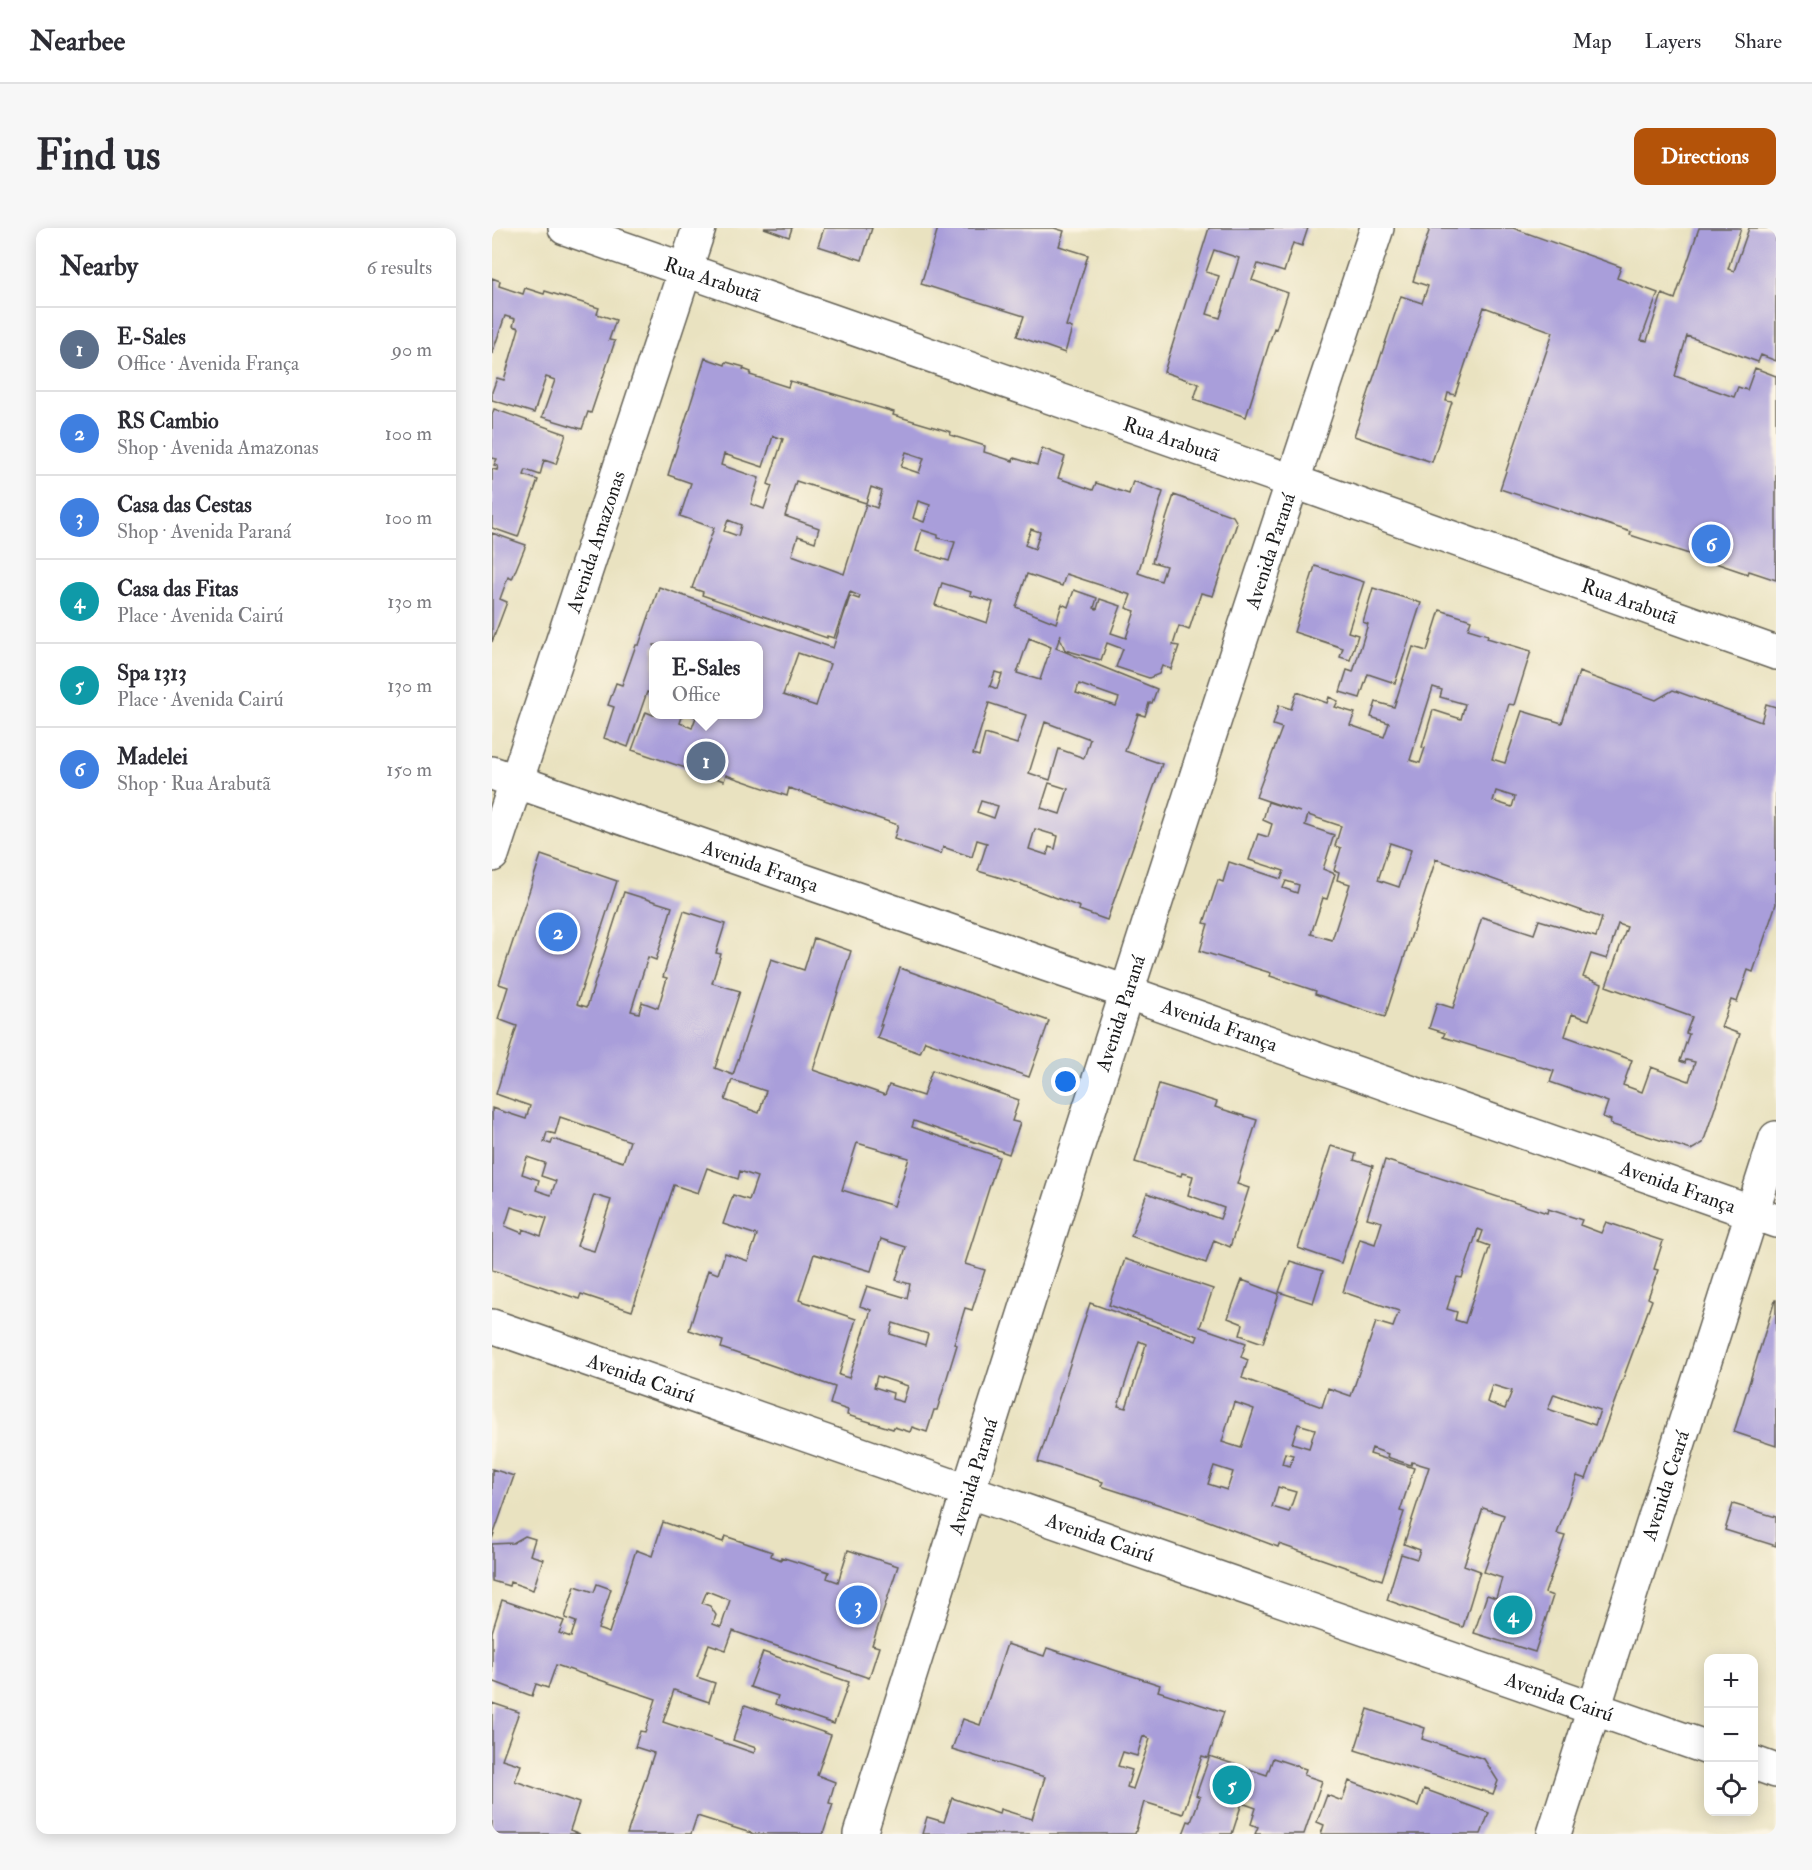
<!DOCTYPE html>
<meta charset="utf-8">
<style>
:root{--surface:#fff;--page:#f7f7f7;--text:#2b2b33;--muted:#7c7c81;--line:#e1e1e2;--accent:#b45309}
body{margin:0;font-family:"IM FELL Double Pica",serif;background:var(--page);color:var(--text)}
.controls{position:absolute;right:18px;bottom:18px;display:grid;overflow:hidden;border-radius:12px;box-shadow:0 3px 15px #0003}
.controls button{width:54px;height:54px;display:grid;place-items:center;padding:0;border:0;border-bottom:2px solid var(--line);background:var(--surface);color:var(--text);font:30px sans-serif}
.you{position:absolute;left:574px;top:854px;width:21px;height:21px;margin:-15px;border:4px solid #fff;border-radius:50%;background:#1a73e8;box-shadow:0 0 0 9px #1a73e833}
.badge{display:grid;place-items:center;width:39px;height:39px;border-radius:50%;background:var(--accent);color:#fff;font-size:20px;font-weight:700}
.pin{position:absolute;translate:-50% -50%;border:3px solid #fff;box-shadow:0 2px 6px #0006}
.popup{position:absolute;left:157px;top:413px;width:114px;height:78px;box-sizing:border-box;display:grid;place-content:center;border-radius:12px;background:var(--surface);filter:drop-shadow(0 2px 4px #0005);font-size:20px;white-space:nowrap;color:var(--muted)}
.popup b{font-size:22px;color:var(--text)}
.popup::after{content:'';position:absolute;left:50%;top:100%;margin-left:-12px;border:12px solid transparent;border-top-color:var(--surface)}
.list{margin:0;padding:0;list-style:none}
h2{display:flex;justify-content:space-between;align-items:center;height:78px;margin:0;padding:0 24px;font-size:26px}
h2 small{font-size:20px;font-weight:400;color:var(--muted)}
.list li{display:grid;grid-template-columns:39px 1fr auto;gap:18px;align-items:center;box-sizing:border-box;height:84px;padding:0 24px;border-top:2px solid var(--line)}
.list b{display:block;font-size:22px;white-space:nowrap}
.list p{margin:0;font-size:20px;white-space:nowrap;color:var(--muted)}
.list em{font-size:20px;font-style:normal;color:var(--muted)}
.icon{flex:none;width:33px;height:33px;fill:none;stroke:currentColor;stroke-width:2;stroke-linecap:round;stroke-linejoin:round}
.map{position:relative;flex:none;width:1284px;height:1606px;overflow:hidden;border-radius:12px}
header{display:flex;align-items:center;gap:36px;box-sizing:border-box;height:84px;padding:0 30px;background:var(--surface);border-bottom:2px solid var(--line)}
header strong{font-size:28px}
nav{display:flex;gap:33px;margin-inline-start:auto;font-size:21px}
.intro{display:flex;align-items:center;justify-content:space-between;box-sizing:border-box;height:144px;padding:0 36px}
h1{margin:0;font-size:42px}
.button{padding:15px 27px;border-radius:12px;background:var(--accent);color:#fff;font-size:21px;font-weight:700}
main{display:flex;gap:36px;padding:0 36px}
aside{flex:1;background:var(--surface);border-radius:12px;box-shadow:0 3px 15px #0003}
.map>svg:first-child{display:block}
</style>
<header>
<strong>Nearbee</strong>
<nav><a>Map</a><a>Layers</a><a>Share</a></nav>
</header>
<div class="intro"><h1>Find us</h1><a class="button">Directions</a></div>
<main>
<aside>
<h2>Nearby<small>6 results</small></h2>
<ul class="list">
<li><span class="badge" style="background:#5c6f8a">1</span><div><b>E-Sales</b><p>Office · Avenida França</p></div><em>90 m</em></li>
<li><span class="badge" style="background:#3f7fe0">2</span><div><b>RS Cambio</b><p>Shop · Avenida Amazonas</p></div><em>100 m</em></li>
<li><span class="badge" style="background:#3f7fe0">3</span><div><b>Casa das Cestas</b><p>Shop · Avenida Paraná</p></div><em>100 m</em></li>
<li><span class="badge" style="background:#0f9aa8">4</span><div><b>Casa das Fitas</b><p>Place · Avenida Cairú</p></div><em>130 m</em></li>
<li><span class="badge" style="background:#0f9aa8">5</span><div><b>Spa 1313</b><p>Place · Avenida Cairú</p></div><em>130 m</em></li>
<li><span class="badge" style="background:#3f7fe0">6</span><div><b>Madelei</b><p>Shop · Rua Arabutã</p></div><em>150 m</em></li>
</ul>
</aside>
<div class="map">
<svg width="1284" height="1606" viewBox="0 0 1284 1606">
<rect width="100%" height="100%" fill="#fcf5e5"/>
<filter id="ink" filterUnits="userSpaceOnUse"><feTurbulence type="fractalNoise" baseFrequency=".0167" numOctaves="2"/><feDisplacementMap in="SourceGraphic" scale="12" xChannelSelector="R" yChannelSelector="G"/><feConvolveMatrix kernelMatrix="1 2 1 2 8 2 1 2 1" color-interpolation-filters="sRGB"/></filter>
<filter id="wash" filterUnits="userSpaceOnUse"><feTurbulence type="fractalNoise" baseFrequency=".008" numOctaves="4" result="noise"/><feDisplacementMap in="SourceGraphic" scale="24" xChannelSelector="R" yChannelSelector="G"/><feGaussianBlur stdDeviation="1.35" result="paint"/><feColorMatrix in="noise" values="0 0 0 0 0 0 0 0 0 0 0 0 0 0 0 0 0 1.4 0 .05"/><feComposite in="paint" operator="in"/></filter>
<g filter="url(#wash)">
<rect width="100%" height="100%" fill="#e9e2c0"/>
<g id="blocks">
<!-- building -->
<path fill="#a99eda" fill-rule="evenodd" d="M272 0H300L297 9Z
M332 0H380L370 32 326 18Z
M446 0H562L572 3 567 18 596 27 574 98 580 100 573 125 525 108 532 88 429 56Z
M717 0H816L810 18 801 15 792 44 766 36 760 52 796 65 784 101 782 100 754 189 702 171 707 156 672 144ZM722 22 747 30 728 90 715 86 727 48 714 44Z
M938 0H1021L1129 39 1125 50 1166 65 1149 112 1155 113 1170 66 1183 71 1207 0H1249L1236 41 1242 43 1257 0H1284V133L1269 127 1266 134 1195 108 1183 148 1242 169 1246 159 1255 162 1263 140 1284 148V352L1257 343 1256 346 1197 326 1138 307 1139 304 1008 261 1061 104 992 79 963 167 956 165 954 173 960 174 940 234 862 208 909 68 930 75 936 58 921 53Z
M0 50 8 53 7 58 31 66 33 60 52 66 53 63 107 80 105 86 124 92 117 112 123 113 99 185 96 184 90 201 50 189 63 152 54 149 42 185 0 172V164L5 150 12 152 27 100 21 98 23 91 13 88 0 126Z
M213 130 233 137 234 134 252 139 251 141 259 144 258 147 296 159 298 153 402 184 401 187 459 204 458 207 493 218 492 224 521 233 522 230 545 237 550 220 573 229 566 250 601 262 604 255 637 266 641 253 671 264 646 345 669 353 674 338 660 334 682 267 741 288 745 295 721 368 709 365 697 402 687 398 681 417 687 418 679 441 670 438 667 446 657 450 624 439 631 421 615 415 609 432 573 422 568 410 569 406 564 420 665 461 660 475H657L653 488 646 486 633 523 670 536 615 692 587 682 588 679 526 655 486 643 495 615 485 612 480 629 451 619 449 626 402 611 406 597 297 560 295 568 234 547 232 553 140 522 154 484 161 487 191 486 188 495 200 500 204 489 198 486H266L267 417H162V461L160 466 155 464 136 519 112 510 122 479 116 477 124 455 130 457 144 417H147L167 359 341 420 358 368 367 371 368 368 358 364 342 410 335 408V410L210 367 211 364 200 360 222 300 188 288 199 255 176 247ZM281 208 291 211 276 256 280 258 272 281 259 276 267 250 229 237 232 226 271 239ZM414 224 432 230 427 245 409 239ZM304 253 374 275 379 259 390 263 385 280 374 276 352 346 300 327 306 308 323 314 327 300 293 288ZM426 273 438 277 432 294 421 290ZM236 292 249 297 246 308 232 303ZM539 301 548 304 543 321 533 317ZM430 302 446 307V310L463 314 457 333 424 323ZM535 346 570 358 574 346 639 367 634 380 643 383 634 410 619 405 629 378 608 371 605 381 602 380 605 370 582 362 576 379 570 376 564 395 524 379ZM450 355 479 364 478 367 501 374 495 395 443 377ZM537 410 559 419 548 452 525 445ZM306 425 338 436 324 478 291 467ZM503 444 510 446 505 461 498 458ZM587 456 627 470 624 478 584 465ZM497 475 534 487 525 516 493 506 487 528 481 526ZM553 494 598 511 592 530 567 521 558 552 537 545ZM557 555 576 561 568 586 549 580ZM489 573 506 578 502 590 485 584ZM543 601 566 608 563 621 557 619 555 627 537 621Z
M2 181 74 206 64 236 52 232 48 247 34 242 32 247 46 252 26 309 0 300V241L5 242 6 238 2 237 5 231 0 230V187Z
M0 305 34 317 20 351 16 349 8 371 15 374 0 414Z
M823 338 872 354 856 404 866 407 858 432 848 429 851 420 802 404Z
M881 360 929 375 903 455 876 446 868 470 848 464 855 442 861 444 876 396 871 394Z
M948 382 979 392 976 401 996 407 995 410 1039 423 1022 477 1017 476 1000 531 1013 535 1030 483 1070 495 1087 444 1164 472 1181 462 1269 494 1274 476 1284 479V676L1261 744 1256 742 1245 774 1239 772 1229 799 1248 806 1211 915 1199 922 1118 896 1119 892 1111 889 1116 874 1058 854 1062 843 951 809 953 805 937 800 945 775 961 780 990 689 1042 706 1047 692 1104 709 1110 690 944 631 893 789 823 766 824 763 778 748 779 745 708 723 716 696 712 695 726 652 731 654 737 634 789 651 792 643 757 632 766 606 776 609 780 596 771 592 776 574 808 584 764 569 790 500 781 497 787 477 799 481 805 464 835 475 837 469 846 473 843 479 863 485 858 497 892 509 897 495 879 489 884 474 902 479 921 419 935 423ZM941 459 950 462 948 469 973 476 969 491 941 482 930 519 933 520 928 535 918 532ZM1004 563 1023 569 1020 579 1001 573ZM816 587 849 598 843 618 849 620 842 642 847 644 845 652 858 656 840 712 819 706 831 670 835 671 843 646 831 641 842 607 813 597ZM898 615 919 622 907 659 886 652ZM794 653 807 657 805 665 791 660ZM1126 696 1135 699 1114 758 1200 789 1194 805 1197 806 1188 833 1193 835 1194 832 1203 834 1197 853 1159 839 1150 864 1131 857 1140 832 1073 808 1080 786 1097 792 1110 756 1091 749 1099 726 1115 731Z
M49 627 125 653 85 776 95 779 132 664 180 679 164 732 156 729 139 783 147 785 150 774 166 780 175 750 171 749 192 683 233 696 224 725 229 726 220 755 248 763 223 840 241 847 279 731 312 742 322 710 359 723 321 842 393 867 397 857 431 868 440 842 527 872 520 893 528 895 517 926 422 893 420 899 507 929 473 1036 493 1042 480 1082 473 1080 462 1116 465 1117 445 1182H442L435 1204 420 1199 418 1204 402 1199 401 1201 355 1187 356 1182 338 1176 343 1159 229 1120 231 1113 197 1102 216 1042 226 1046 233 1025 256 1033 265 1007 231 996 241 967 257 972 265 949 248 943 246 951 215 940 206 965 182 957 140 1083 89 1066 87 1071 0 1042V880L34 891 38 878 4 866 25 798 6 791 16 759 7 756ZM240 852 274 863 267 885 233 872ZM68 889 138 913 131 934 61 911 59 916 52 914 55 904 63 906ZM365 915 417 930 402 978 350 962ZM35 929 53 935 49 948 64 953 59 967 44 962 47 952 30 946ZM102 967 119 972 102 1023 85 1018ZM19 979 55 990 49 1008 31 1001 30 1005 13 998ZM389 1011 414 1019 404 1052 418 1056 415 1070 375 1058 368 1078 379 1082 357 1150 347 1147 364 1091 307 1072 322 1026 379 1043ZM401 1095 436 1106 433 1117 398 1106ZM385 1148 416 1158 411 1174 400 1171 401 1165 382 1159Z
M408 740 557 793 537 849 433 813 428 825 385 810 390 797H388Z
M667 856 725 874 723 879 765 892 745 956 757 960 738 1019 722 1012 714 1035 639 1008 655 965 728 991 732 980 696 967 701 948 690 945 689 948 643 934Z
M839 918 864 926 862 932 881 938 849 1035 806 1020Z
M893 932 1055 985 1056 981 1090 992 1088 997 1109 1005 1114 994 1171 1013 1162 1041 1166 1042 1156 1070 1160 1072 1094 1251 1085 1248 1065 1306 1073 1308 1053 1365 1061 1368 1043 1424 982 1405 995 1367 1004 1370 1010 1350 992 1344 1012 1287 991 1280 972 1337 988 1343 971 1399 895 1372 909 1326 925 1331 928 1322 912 1316 937 1239 920 1234 919 1237 895 1229 896 1226 880 1220 878 1226 922 1240 908 1283 912 1284 890 1352 787 1316 786 1319 706 1289 609 1258 611 1254 546 1234 598 1075 704 1113 706 1108 617 1077 633 1031 721 1061 708 1099 754 1115 749 1129 756 1132 750 1150 830 1179 836 1160 859 1168 884 1094 901 1099 907 1083 851 1064 868 1011 883 1016 890 994 875 990ZM986 1001 991 1003 987 1014 998 1018 973 1095 963 1092 965 1084 955 1081 965 1049 970 1050ZM647 1113 654 1116 648 1137 634 1180 626 1178ZM1000 1157 1020 1163 1013 1181 995 1174ZM1062 1166 1108 1182 1103 1197 1056 1181ZM742 1174 762 1181 749 1220 730 1214ZM806 1196 823 1201 817 1220 800 1215ZM793 1225 801 1227 798 1238 790 1236ZM722 1238 741 1244 735 1262 716 1256ZM786 1259 804 1264 797 1284 780 1279Z
M798 1033 831 1043 821 1075 787 1064Z
M750 1052 787 1066 771 1115 748 1107 751 1096 736 1090Z
M1283 1072H1284V1218L1242 1204Z
M0 1241 22 1248 0 1311Z
M1241 1276 1284 1289V1318L1233 1302Z
M171 1294 231 1314 233 1308 280 1324 279 1328 289 1332V1329L337 1344 335 1350 346 1354 356 1322 406 1338 380 1417 387 1419 377 1450 241 1403 234 1422 217 1416 205 1449 223 1455 217 1474 182 1462 171 1494 262 1525 264 1520 241 1512 253 1477 339 1507 325 1547 343 1554 337 1575 341 1576 331 1606H262L205 1588 199 1606H135L162 1525 143 1519 148 1503 153 1504 164 1471 64 1437 56 1460 44 1456 40 1468 0 1453V1404L10 1372 72 1393 67 1405 79 1409 84 1394 73 1390 83 1358 102 1364 105 1356 119 1361 106 1401 117 1405 144 1322 160 1328ZM215 1363 238 1372 229 1399 221 1396 224 1387 218 1378 210 1375Z
M33 1308 43 1311 38 1327 51 1331 41 1362 18 1354 17 1358 0 1353V1316L21 1315Z
M515 1416 552 1428 555 1420 668 1457 666 1463 732 1484 717 1528 775 1547 781 1530 814 1541 812 1547 830 1553 812 1606H763L766 1599 759 1596 764 1580 750 1575 740 1606H691L696 1593 699 1594 708 1569 704 1567 717 1530 710 1528 691 1586 652 1574 643 1606H430L435 1589 452 1594 460 1570 507 1586 508 1581 540 1591 553 1549 460 1521 471 1491 488 1497ZM651 1508 658 1511 641 1561 635 1559 640 1542 626 1538 631 1524 645 1528Z
M271 1424 357 1454 342 1496 283 1476 286 1468 258 1459Z
M0 1475 27 1484 10 1531 29 1537 23 1553 87 1575 78 1602 88 1606H0Z
M876 1481 933 1500 930 1511 992 1531 1006 1553 1001 1566 863 1522Z
M857 1553 926 1578 932 1561 997 1585 989 1606H829L832 1597 825 1594 835 1567 850 1573Z"/>
</g>
</g>
<g filter="url(#ink)">
<use href="#blocks" fill-opacity="0" stroke="#646155" stroke-width="1.5"/>
<g fill="none" stroke-linecap="round" stroke-linejoin="round">
<!-- minor casing -->
<g stroke="#646155" stroke-width="36">
<g id="minor">
<path id="s1" d="M73 0 800 253 1284 425"/>
<path id="s2" d="M0 545 634 764 1284 993"/>
<path id="s3" d="M0 627 207 0"/>
<path id="s4" d="M368 1606C537 1070 706 533 885 0"/>
</g>
</g>
<!-- major casing -->
<g stroke="#646155" stroke-width="36">
<g id="major">
<path id="s5" d="M0 1098 1216 1520"/>
<path d="M1262 1535 1284 1543"/>
<path id="s6" d="M1062 1606 1284 910"/>
</g>
</g>
<!-- minor -->
<use href="#minor" stroke="#fff" stroke-width="33"/>
<!-- major -->
<use href="#major" stroke="#fff" stroke-width="33"/>
</g>
</g>
<g text-anchor="middle" dominant-baseline="central" stroke-width="6" stroke-linejoin="round" paint-order="stroke">
<!-- street labels -->
<g font-size="20" fill="#1c1c1c" stroke="#fcf5e5">
<text stroke="none"><textPath href="#s1" startOffset="156">Rua Arabutã</textPath></text>
<text stroke="none"><textPath href="#s1" startOffset="642">Rua Arabutã</textPath></text>
<text stroke="none"><textPath href="#s3" startOffset="330">Avenida Amazonas</textPath></text>
<text stroke="none"><textPath href="#s4" startOffset="1347">Avenida Paraná</textPath></text>
<text stroke="none"><textPath href="#s1" startOffset="1128">Rua Arabutã</textPath></text>
<text stroke="none"><textPath href="#s2" startOffset="284">Avenida França</textPath></text>
<text stroke="none"><textPath href="#s4" startOffset="861">Avenida Paraná</textPath></text>
<text stroke="none"><textPath href="#s2" startOffset="770">Avenida França</textPath></text>
<text stroke="none"><textPath href="#s2" startOffset="1256">Avenida França</textPath></text>
<text stroke="none"><textPath href="#s5" startOffset="158">Avenida Cairú</textPath></text>
<text stroke="none"><textPath href="#s4" startOffset="375">Avenida Paraná</textPath></text>
<text stroke="none"><textPath href="#s6" startOffset="366">Avenida Ceará</textPath></text>
<text stroke="none"><textPath href="#s5" startOffset="644">Avenida Cairú</textPath></text>
<text stroke="none"><textPath href="#s5" startOffset="1130">Avenida Cairú</textPath></text>
</g>
</g>
</svg>
<div class="controls">
<button>+</button>
<button>−</button>
<button><svg class="icon" aria-label="locate" viewBox="0 0 24 24"><circle cx="12" cy="12" r="6"/><path d="M12 2v4M12 18v4M2 12h4M18 12h4"/></svg></button>
</div>
<div class="you"></div>
<div class="pin badge" style="left:214px;top:533px;background:#5c6f8a">1</div>
<div class="popup"><b>E-Sales</b>Office</div>
<div class="pin badge" style="left:66px;top:704px;background:#3f7fe0">2</div>
<div class="pin badge" style="left:366px;top:1377px;background:#3f7fe0">3</div>
<div class="pin badge" style="left:1021px;top:1387px;background:#0f9aa8">4</div>
<div class="pin badge" style="left:740px;top:1557px;background:#0f9aa8">5</div>
<div class="pin badge" style="left:1219px;top:316px;background:#3f7fe0">6</div>
</div>
</main>
